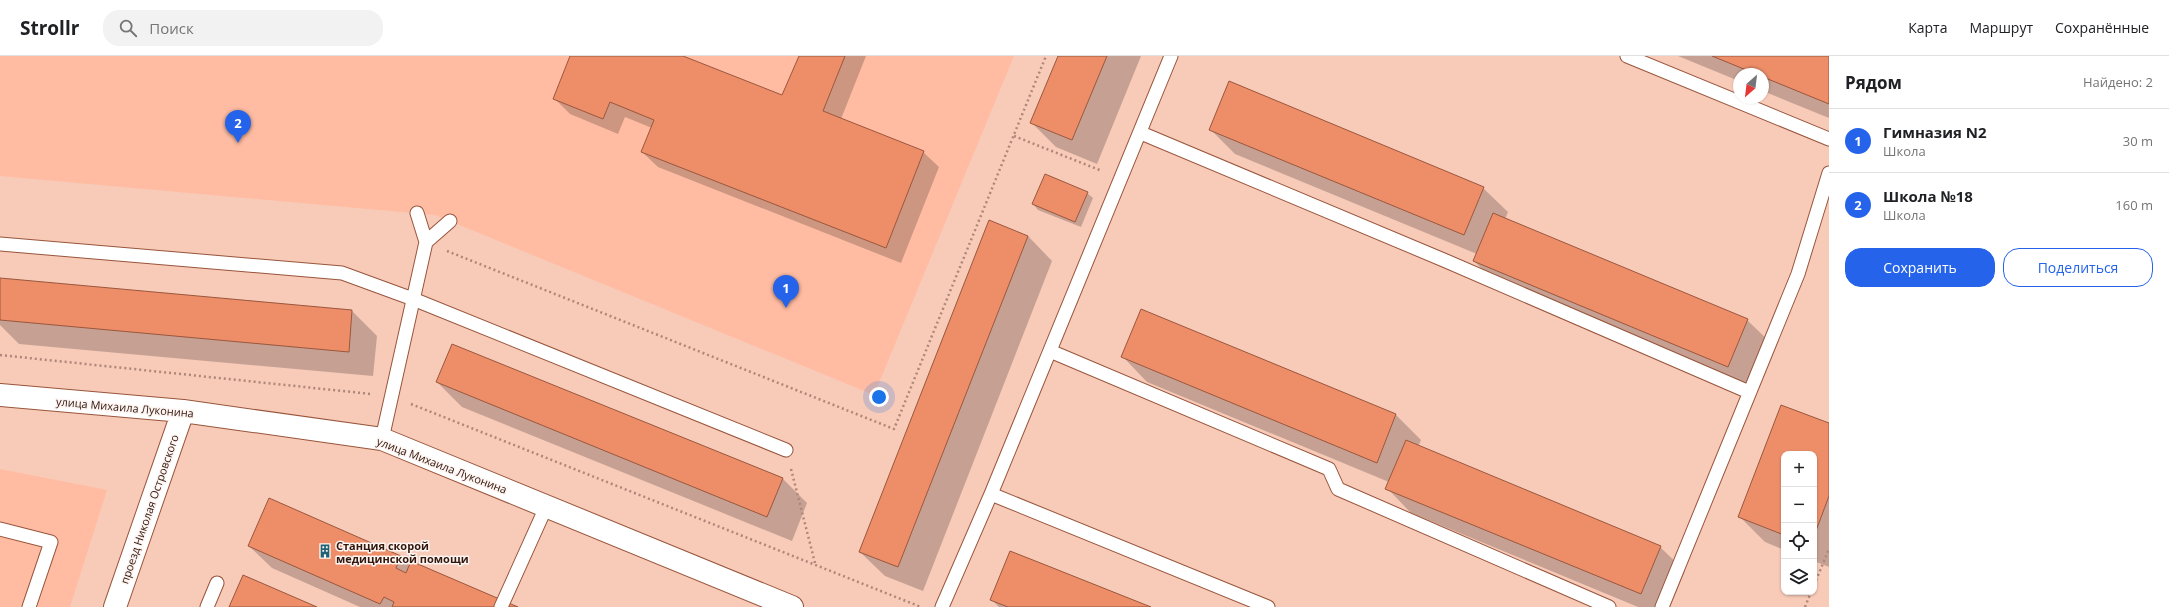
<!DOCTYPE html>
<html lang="ru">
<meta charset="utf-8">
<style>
:root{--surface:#fff;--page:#f2f2f2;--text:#202124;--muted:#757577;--line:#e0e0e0;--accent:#2563eb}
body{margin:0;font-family:"Open Sans",sans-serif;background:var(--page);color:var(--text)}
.controls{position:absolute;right:12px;bottom:12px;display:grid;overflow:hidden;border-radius:8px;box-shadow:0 1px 3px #0004}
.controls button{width:36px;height:36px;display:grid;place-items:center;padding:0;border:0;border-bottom:1px solid var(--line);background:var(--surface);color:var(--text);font:20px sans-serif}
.compass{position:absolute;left:1733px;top:12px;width:36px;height:36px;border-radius:50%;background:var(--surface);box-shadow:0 1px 3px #0004;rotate:208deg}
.you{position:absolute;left:879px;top:341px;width:14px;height:14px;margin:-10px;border:3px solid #fff;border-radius:50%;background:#1a73e8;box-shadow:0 0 0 6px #1a73e833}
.badge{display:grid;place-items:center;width:26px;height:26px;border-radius:50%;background:var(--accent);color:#fff;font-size:13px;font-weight:700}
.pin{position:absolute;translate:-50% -33px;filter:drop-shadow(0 1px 2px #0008)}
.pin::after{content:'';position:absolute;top:21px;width:14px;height:12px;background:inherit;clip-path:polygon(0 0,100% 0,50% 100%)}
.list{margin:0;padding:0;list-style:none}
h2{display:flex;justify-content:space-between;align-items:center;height:52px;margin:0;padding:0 16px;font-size:17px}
h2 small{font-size:13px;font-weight:400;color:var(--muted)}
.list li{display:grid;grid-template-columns:26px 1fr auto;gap:12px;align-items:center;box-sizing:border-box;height:64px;padding:0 16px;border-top:1px solid var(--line)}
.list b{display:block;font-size:15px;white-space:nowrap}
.list p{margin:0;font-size:13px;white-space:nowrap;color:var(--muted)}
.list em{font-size:13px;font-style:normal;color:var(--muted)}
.actions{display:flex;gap:8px;padding:12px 16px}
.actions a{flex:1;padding:9px 0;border:1px solid var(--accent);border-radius:16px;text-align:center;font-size:14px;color:var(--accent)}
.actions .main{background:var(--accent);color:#fff}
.icon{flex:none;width:22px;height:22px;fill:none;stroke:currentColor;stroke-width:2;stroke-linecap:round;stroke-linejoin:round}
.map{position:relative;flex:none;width:1829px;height:551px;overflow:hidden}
header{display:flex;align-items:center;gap:24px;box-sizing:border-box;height:56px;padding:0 20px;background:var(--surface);border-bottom:1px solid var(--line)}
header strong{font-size:19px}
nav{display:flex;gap:22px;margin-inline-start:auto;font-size:14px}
.search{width:280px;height:36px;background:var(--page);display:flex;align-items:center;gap:10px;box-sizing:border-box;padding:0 14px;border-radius:16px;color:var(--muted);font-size:15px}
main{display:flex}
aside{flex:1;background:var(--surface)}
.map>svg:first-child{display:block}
</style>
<header>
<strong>Strollr</strong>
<div class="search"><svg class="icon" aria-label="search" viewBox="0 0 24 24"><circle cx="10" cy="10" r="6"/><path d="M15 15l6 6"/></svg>Поиск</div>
<nav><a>Карта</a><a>Маршрут</a><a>Сохранённые</a></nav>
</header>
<main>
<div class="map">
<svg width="1829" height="551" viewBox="0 0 1829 551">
<rect width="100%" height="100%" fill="#f8cab8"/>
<!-- built -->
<path fill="#ffbca2" d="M0 0H1014L874 339 435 159 0 120Z
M0 413 107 434 70 551H0Z"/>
<!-- shadow -->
<path fill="#0003" d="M571 0H680L783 41 800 0H866L841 63 923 96 939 111 901 207 658 111 642 96 652 72 625 61 618 78 570 58 554 42Z
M1059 0H1141L1097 108 1056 91 1032 67Z
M1678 0H1829V62L1763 35V18H1739V25Z
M1210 73 1483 132 1508 156 1505 163 1747 264 1772 288 1753 335 1499 230 1474 205 1477 198 1235 98Z
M1087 137 1093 142 1081 171 1038 154 1033 148Z
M1028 180 1052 205 923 535 885 520 860 496Z
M0 223 352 255 377 280 373 320 19 288 0 269Z
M1142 254 1396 359 1421 384 1418 391 1660 491 1685 515 1670 551H1638L1411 457 1387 432 1389 426 1147 326 1123 301Z
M437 326 783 423 807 447 792 485 462 351Z
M1782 350 1829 368V511L1814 505V398H1784V494L1765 486 1740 461Z
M269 443 401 501 410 510 515 551H360L272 512 249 490Z
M992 544 1149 551H999Z"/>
<!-- building -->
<path fill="#ed8e69" stroke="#9a573d" d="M570 0H683L782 39 799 0H845L823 55 924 95 886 192 641 96 654 64 610 46 603 63 553 43Z
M1058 0H1107L1072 84 1030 67Z
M1712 0H1829V48L1763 21V18H1756Z
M1229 25 1484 131 1464 179 1209 74Z
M1045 118 1088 136 1075 166 1032 148Z
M1493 157 1748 263 1728 311 1473 205Z
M989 164 1028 180 898 511 859 496Z
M0 222 352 254 349 296 0 264Z
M1141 253 1396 358 1377 407 1121 301Z
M452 288 783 422 767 461 436 326Z
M1781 349 1829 367V440L1814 480V398H1784V479L1738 461Z
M1406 384 1661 490 1641 538 1385 433Z
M269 442 401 500 396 512 406 517 411 505 518 551H392L394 546 384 541 380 548 248 490Z
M1010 495 1043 508 1151 551H1008L990 544Z
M243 519 317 551H229Z"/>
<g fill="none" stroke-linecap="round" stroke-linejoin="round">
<!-- lane casing -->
<g stroke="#98553b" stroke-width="15">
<path id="lane" d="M1627 0 1829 83
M1141 77 1446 205 1749 336
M417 157 426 186
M0 188 342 217 413 243 786 394
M1050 295 1329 413 1338 433 1609 551
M382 383 426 186 450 165
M991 438 1268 551
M0 473 51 486 29 551
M207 551 217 527
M501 551 546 451
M942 551 991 438 1171 0
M1662 551 1798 218 1829 117"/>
</g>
<!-- secondary casing -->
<g stroke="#98553b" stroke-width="24">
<path id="secondary" d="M0 339 183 355 382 383 792 551
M115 551 183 355"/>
</g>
<!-- path -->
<path stroke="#ae8778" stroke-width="2.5" stroke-dasharray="2 3" stroke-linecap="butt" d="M1014 80 1102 115
M447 195 894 373 1046 0
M0 299 371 338
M411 348 921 551
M791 413 815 507
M1814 529 1829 493
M1805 551 1811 536"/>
<!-- lane -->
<use href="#lane" stroke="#fff" stroke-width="13"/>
<!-- secondary -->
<use href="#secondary" stroke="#fff" stroke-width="22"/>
</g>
<!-- icons -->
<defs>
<g id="building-bare" transform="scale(1.08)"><path d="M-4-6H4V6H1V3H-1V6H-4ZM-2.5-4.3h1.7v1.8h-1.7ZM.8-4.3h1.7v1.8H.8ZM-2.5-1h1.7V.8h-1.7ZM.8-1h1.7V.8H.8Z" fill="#206276" stroke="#fdf5f2" stroke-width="2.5" paint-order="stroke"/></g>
</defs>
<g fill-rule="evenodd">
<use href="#building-bare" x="325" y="495"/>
</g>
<g text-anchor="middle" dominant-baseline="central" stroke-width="3" stroke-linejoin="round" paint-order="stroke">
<!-- street labels -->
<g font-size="11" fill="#33170d" stroke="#fdf5f2">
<text transform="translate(125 351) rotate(5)">улица Михаила Луконина</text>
<text transform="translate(442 409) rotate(21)">улица Михаила Луконина</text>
<text transform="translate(149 453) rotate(-71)">проезд Николая Островского</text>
</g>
<!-- poi labels -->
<g font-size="11" font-weight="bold" fill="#33170d" stroke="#fdf5f2" text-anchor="start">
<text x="336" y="489">Станция скорой<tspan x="336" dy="13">медицинской помощи</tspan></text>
</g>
</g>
</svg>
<div class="controls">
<button>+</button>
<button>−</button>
<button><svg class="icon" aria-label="locate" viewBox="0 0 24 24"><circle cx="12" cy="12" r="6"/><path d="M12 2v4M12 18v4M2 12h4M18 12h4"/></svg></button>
<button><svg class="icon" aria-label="layers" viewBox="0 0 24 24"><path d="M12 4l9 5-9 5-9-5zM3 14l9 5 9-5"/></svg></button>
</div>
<svg class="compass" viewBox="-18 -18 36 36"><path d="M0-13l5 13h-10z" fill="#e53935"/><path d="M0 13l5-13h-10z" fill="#757577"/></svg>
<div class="you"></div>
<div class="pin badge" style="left:786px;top:252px">1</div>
<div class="pin badge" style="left:238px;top:87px">2</div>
</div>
<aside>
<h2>Рядом<small>Найдено: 2</small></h2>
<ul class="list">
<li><span class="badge">1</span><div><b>Гимназия N2</b><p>Школа</p></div><em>30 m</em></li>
<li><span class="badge">2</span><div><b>Школа №18</b><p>Школа</p></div><em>160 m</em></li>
</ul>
<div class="actions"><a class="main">Сохранить</a><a>Поделиться</a></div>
</aside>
</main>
